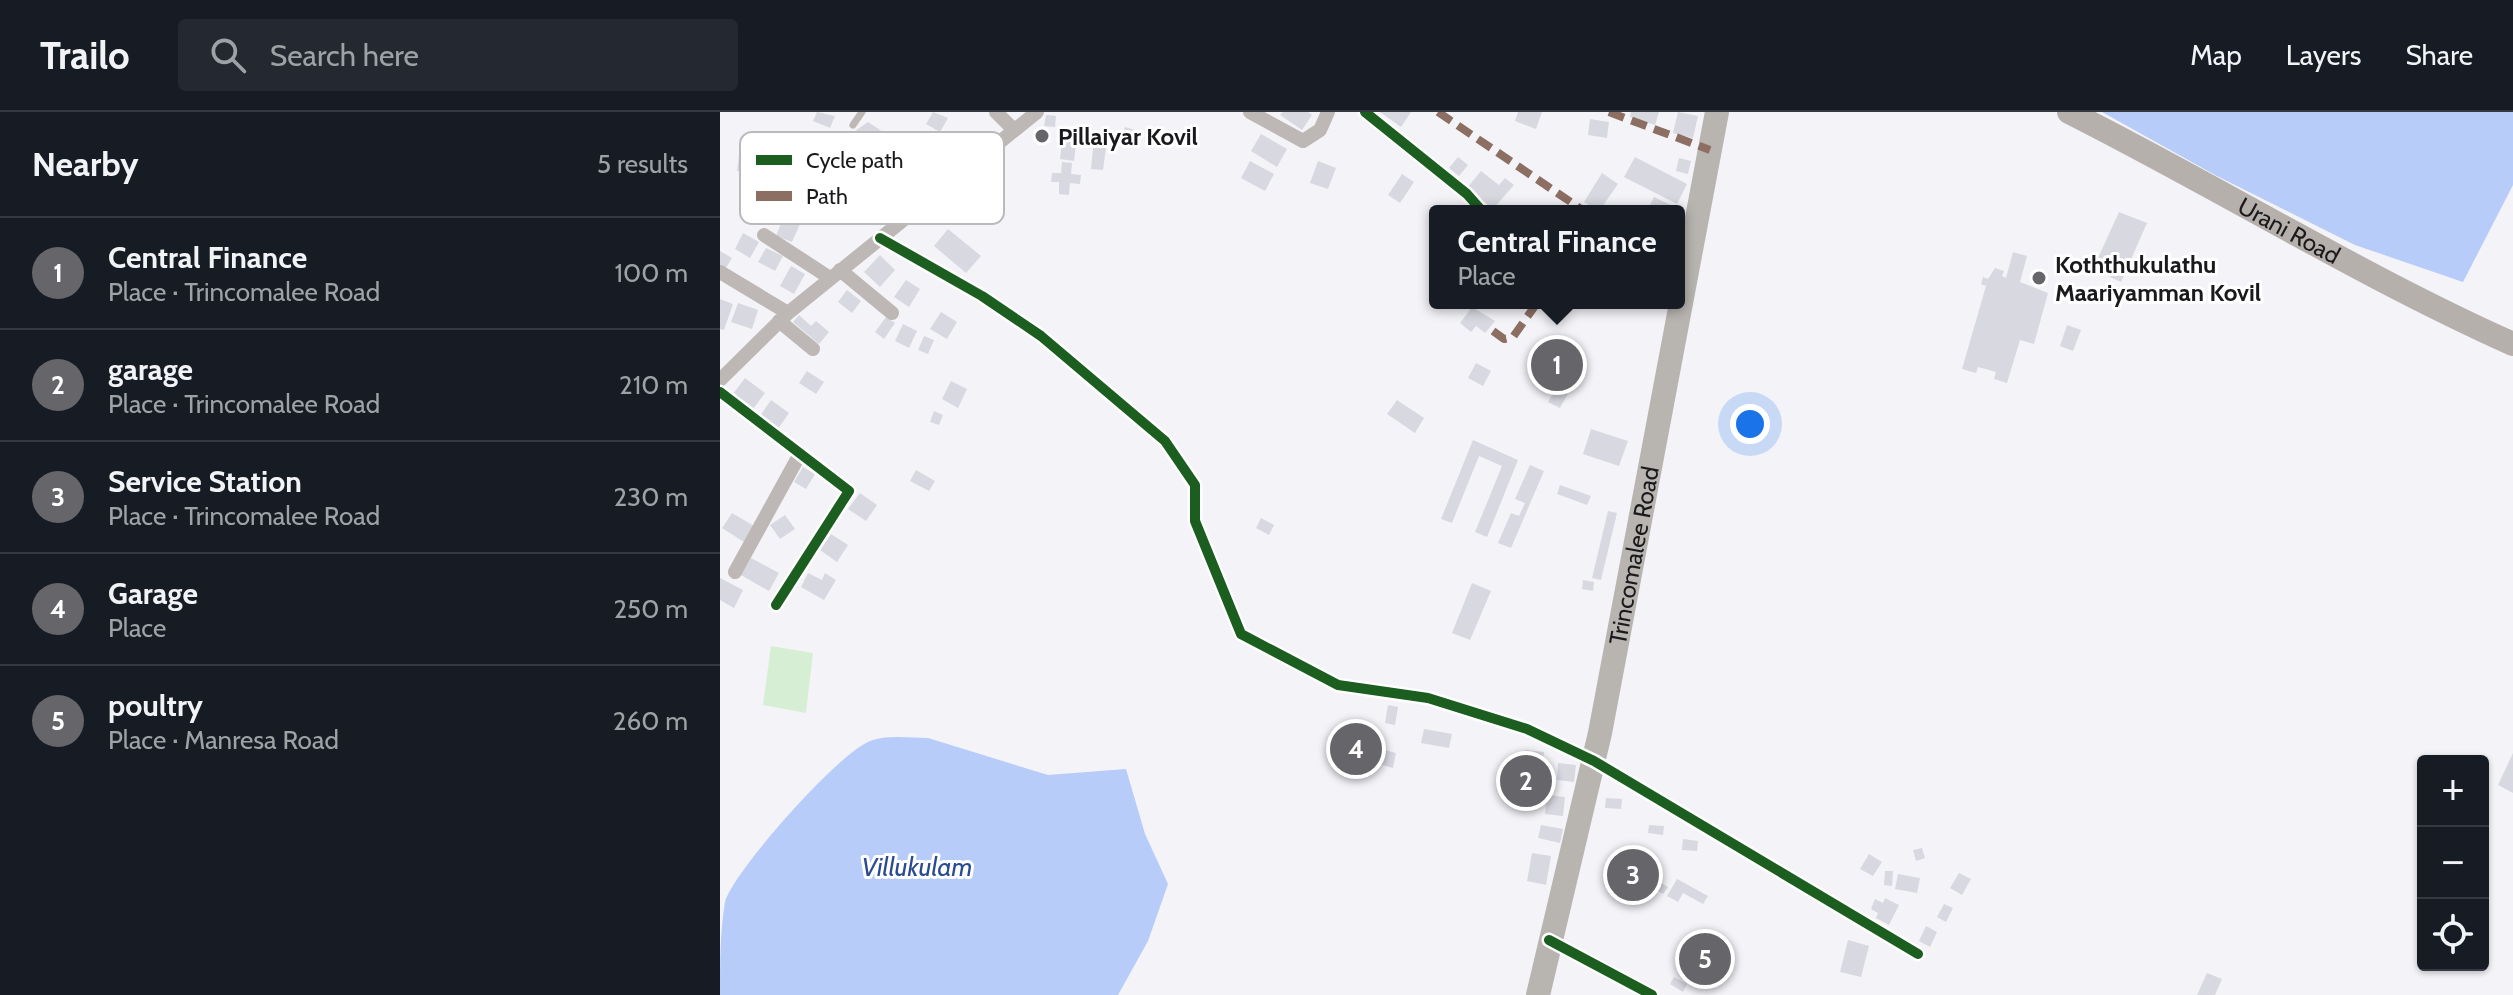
<!DOCTYPE html>
<meta charset="utf-8">
<style>
:root{--surface:#171b24;--page:#242831;--text:#f1f3f6;--muted:#9ea1a6;--line:#363941;--accent:#66666a}
body{margin:0;font-family:Cabin,sans-serif;background:var(--page);color:var(--text)}
.controls{position:absolute;right:24px;bottom:24px;display:grid;overflow:hidden;border-radius:8px;box-shadow:0 2px 6px #0004}
.controls button{width:72px;height:72px;display:grid;place-items:center;padding:0;border:0;border-bottom:2px solid var(--line);background:var(--surface);color:var(--text);font:40px sans-serif}
.you{position:absolute;left:1030px;top:312px;width:28px;height:28px;margin:-20px;border:6px solid #fff;border-radius:50%;background:#1a73e8;box-shadow:0 0 0 12px #1a73e833}
.badge{display:grid;place-items:center;width:52px;height:52px;border-radius:50%;background:var(--accent);color:#fff;font-size:26px;font-weight:700}
.pin{position:absolute;translate:-50% -50%;border:4px solid #fff;box-shadow:0 2px 8px #0006}
.popup{position:absolute;left:709px;top:93px;width:256px;height:104px;box-sizing:border-box;display:grid;place-content:center;border-radius:8px;background:var(--surface);filter:drop-shadow(0 2px 6px #0005);font-size:26px;white-space:nowrap;color:var(--muted)}
.popup b{font-size:30px;color:var(--text)}
.popup::after{content:'';position:absolute;left:50%;top:100%;margin-left:-16px;border:16px solid transparent;border-top-color:var(--surface)}
.list{margin:0;padding:0;list-style:none}
h2{display:flex;justify-content:space-between;align-items:center;height:104px;margin:0;padding:0 32px;font-size:34px}
h2 small{font-size:26px;font-weight:400;color:var(--muted)}
.list li{display:grid;grid-template-columns:52px 1fr auto;gap:24px;align-items:center;box-sizing:border-box;height:112px;padding:0 32px;border-top:2px solid var(--line)}
.list b{display:block;font-size:30px;white-space:nowrap}
.list p{margin:0;font-size:26px;white-space:nowrap;color:var(--muted)}
.list em{font-size:26px;font-style:normal;color:var(--muted)}
.icon{flex:none;width:44px;height:44px;fill:none;stroke:currentColor;stroke-width:2;stroke-linecap:round;stroke-linejoin:round}
.map{position:relative;flex:none;width:1793px;height:883px;overflow:hidden}
header{display:flex;align-items:center;gap:48px;box-sizing:border-box;height:112px;padding:0 40px;background:var(--surface);border-bottom:2px solid var(--line)}
header strong{font-size:38px}
nav{display:flex;gap:44px;margin-inline-start:auto;font-size:28px}
.search{width:560px;height:72px;background:var(--page);display:flex;align-items:center;gap:20px;box-sizing:border-box;padding:0 28px;border-radius:8px;color:var(--muted);font-size:30px}
main{display:flex}
aside{flex:1;background:var(--surface)}
.map>svg:first-child{display:block}
</style>
<header>
<strong>Trailo</strong>
<div class="search"><svg class="icon" aria-label="search" viewBox="0 0 24 24"><circle cx="10" cy="10" r="6"/><path d="M15 15l6 6"/></svg>Search here</div>
<nav><a>Map</a><a>Layers</a><a>Share</a></nav>
</header>
<main>
<aside>
<h2>Nearby<small>5 results</small></h2>
<ul class="list">
<li><span class="badge">1</span><div><b>Central Finance</b><p>Place · Trincomalee Road</p></div><em>100 m</em></li>
<li><span class="badge">2</span><div><b>garage</b><p>Place · Trincomalee Road</p></div><em>210 m</em></li>
<li><span class="badge">3</span><div><b>Service Station</b><p>Place · Trincomalee Road</p></div><em>230 m</em></li>
<li><span class="badge">4</span><div><b>Garage</b><p>Place</p></div><em>250 m</em></li>
<li><span class="badge">5</span><div><b>poultry</b><p>Place · Manresa Road</p></div><em>260 m</em></li>
</ul>
</aside>
<div class="map">
<svg width="1793" height="883" viewBox="0 0 1793 883">
<rect width="100%" height="100%" fill="#f3f3f8"/>
<!-- green -->
<path fill="#d6efd4" d="M51 534 93 541 86 601 43 593Z"/>
<!-- water -->
<path fill="#b7ccf8" d="M1382 0H1793V73L1743 170 1635 133 1495 63Z
M208 626 328 663 406 657 425 722 448 772 428 829 398 883H0C0 853 0 820 5 790 13 760 123 635 153 628 169 623 191 626 208 626Z"/>
<!-- building -->
<path fill="#d8d8e1" d="M97 0 115 4 110 16 93 9Z
M213 0 228 6 220 20 206 12Z
M563 0H588L592 3 582 18 560 3Z
M660 0H691L681 15Z
M798 0H822L816 17 795 9Z
M911 0H939L935 13 910 5Z
M958 0 978 4 973 26 953 21Z
M326 3 336 4 335 15 324 14Z
M870 7 889 10 887 26 868 23Z
M148 10 163 20 150 38 136 29 140 23 135 19Z
M405 15 422 20 417 34 401 29Z
M316 19 328 20 327 29 315 28Z
M343 21 357 23 354 49 340 47Z
M541 22 567 37 557 55 531 39Z
M75 24 90 33 83 46 67 37Z
M169 24 180 31 169 50 157 43Z
M374 26 387 28 383 58 371 57Z
M206 27 230 48 218 63 208 54 201 63 193 56 186 64 177 55Z
M107 38 119 44 111 59 99 52Z
M19 43 43 47 41 63 17 59Z
M738 45 748 53 739 64 729 56Z
M915 45 967 72 957 92 904 65Z
M959 46 971 49 968 62 956 59Z
M530 49 554 62 545 79 521 66Z
M598 49 616 56 608 77 590 71Z
M342 50 352 51 351 62 361 63 360 72 350 71 349 83 339 82V70H331L332 61H341Z
M158 59 171 67 160 85 147 77Z
M761 59 779 73 785 66 794 73 773 97 747 76Z
M882 61 898 72 879 99 864 90Z
M682 62 694 70 680 91 668 83Z
M79 75 94 76 92 88 78 86Z
M175 75 186 83 176 96 165 88Z
M934 85 963 99H927Z
M249 90 261 98 252 110 240 101Z
M1399 100 1427 111 1401 170 1373 157Z
M63 106 80 112 72 130 56 124Z
M228 117 261 144 246 161 214 134Z
M23 121 39 130 30 146 15 137Z
M46 136 63 144 55 159 38 150Z
M0 139 12 146 6 156 0 153Z
M1293 140 1307 144 1300 170 1328 181 1314 232 1300 228 1287 271 1274 267 1276 260 1258 255 1256 261 1242 257 1266 174 1261 172 1263 165 1268 167 1275 156 1284 159 1282 164 1286 166Z
M160 143 175 158 160 175 144 160Z
M71 154 85 162 74 182 60 174Z
M186 168 200 177 189 195 174 185Z
M127 178 141 189 132 201 118 190Z
M0 187 13 192 4 218 0 217Z
M18 191 38 198 32 217 11 210Z
M752 195 775 209 765 221 756 214 751 220 740 211Z
M221 200 237 210 227 227 210 217Z
M79 203 91 214 96 209 109 220 99 232 73 210Z
M166 205 175 211 164 227 155 220Z
M183 212 197 219 189 236 175 229Z
M1347 213 1361 218 1353 239 1340 234Z
M204 224 214 228 208 242 198 238Z
M837 242 847 247 837 265 827 260Z
M756 251 771 259 763 274 748 266Z
M87 259 104 270 96 282 79 271Z
M25 266 45 281 33 297 13 282Z
M231 269 247 277 238 296 222 287Z
M838 272 850 278 840 296 828 290Z
M51 288 69 301 58 317 40 304Z
M677 288 704 306 695 321 667 302Z
M214 299 223 303 219 313 210 310Z
M871 317 908 329 899 354 863 342Z
M753 328 798 348 767 425 755 420 782 354 759 344 732 411 721 407Z
M810 353 824 359 791 436 778 431 791 401 799 404 805 391 795 387Z
M83 355 95 362 86 377 74 370Z
M196 358 215 369 209 379 190 369Z
M840 373 871 384 867 393 837 382Z
M140 381 157 393 146 409 128 397Z
M888 399 897 401 881 468 872 466Z
M12 401 34 414 24 430 2 416Z
M65 403 75 417 60 427 50 413Z
M541 406 554 413 549 423 536 416Z
M111 422 128 433 117 450 100 438Z
M31 446 59 461 49 479 21 463Z
M88 461 102 468 105 461 116 468 104 488 81 475Z
M0 466 23 478 14 496 0 488Z
M863 468 874 470 873 479 862 477Z
M752 471 771 479 750 528 732 521Z
M668 593 678 595 675 613 665 611Z
M704 617 732 622 729 636 701 631Z
M633 620 652 630 640 653 621 643Z
M661 637 676 641 673 656 658 652Z
M805 638 824 640 823 650 804 648Z
M1793 641V681L1778 673Z
M838 651 856 653 854 670 837 668Z
M797 661 817 663 815 677 796 675Z
M827 683 845 685 843 704 825 702Z
M886 686 902 687 901 697 885 696Z
M821 713 843 717 840 731 818 726Z
M929 713 944 714 943 723 928 721Z
M963 727 978 729 977 739 962 738Z
M1202 736 1205 746 1196 749 1193 738Z
M812 741 831 744 826 773 807 769Z
M1149 742 1162 750 1153 764 1140 757Z
M906 748 929 761 920 778 896 764Z
M1165 759H1173L1172 774 1164 773Z
M1239 761 1251 767 1242 783 1230 776Z
M1178 762 1200 766 1197 781 1175 777Z
M932 766 948 775 943 782 928 773Z
M957 767 988 784 983 792 963 781 958 790 947 784Z
M1165 786 1179 793 1169 813 1156 806 1158 801 1151 797 1155 787 1163 791Z
M1224 792 1233 796 1226 810 1217 805Z
M1206 814 1217 820 1210 835 1199 829Z
M987 819 1006 830 982 876 963 865Z
M1128 828 1149 834 1141 865 1120 860Z
M1487 861 1502 867 1495 883H1477Z
M954 865 967 872 963 880 950 872Z"/>
<g fill="none" stroke-linecap="round" stroke-linejoin="round">
<!-- service -->
<path stroke="#bdb8b5" stroke-width="7" d="M133 13 142 0
M118 62 181 108"/>
<!-- minor -->
<path stroke="#bdb8b5" stroke-width="14" d="M276 0 293 17
M530 0 583 29 600 18 608 0
M645 0 747 82 762 99
M44 123 110 166
M160 126 262 184 321 224 445 329 475 373V409L521 522 618 573 708 586 807 617 874 649 1198 842
M120 158 172 201
M0 160 68 201
M59 209 93 237
M0 268 68 201 317 0
M0 280 129 379 56 493
M15 460 80 342
M829 828 932 883"/>
<!-- primary -->
<path stroke="#b6b0ad" stroke-width="24" id="s1" d="M1349 0C1498 75 1641 164 1793 232"/>
<!-- trunk -->
<path stroke="#b8b4b0" stroke-width="24" id="s2" d="M818 883 880 621 997 0"/>
<!-- quiet -->
<path stroke="#8d6e63" stroke-width="8" stroke-dasharray="16 8" stroke-linecap="butt" d="M718 0 864 99
M889 0 990 38
M773 219 784 227 793 225 817 191"/>
<!-- cycleway casing -->
<g stroke="#fff" stroke-width="15">
<path id="cycleway" d="M645 0 747 82 762 99
M160 126 262 184 321 224 445 329 475 373V409L521 522 618 573 708 586 807 617 874 649 1198 842
M0 280 129 379 56 493
M829 828 932 883"/>
</g>
<!-- cycleway -->
<use href="#cycleway" stroke="#1b5e20" stroke-width="10"/>
</g>
<!-- markers -->
<g fill="#66666a" stroke="#fff" stroke-width="3">
<circle cx="322" cy="24" r="8"/>
<circle cx="1319" cy="166" r="8"/>
</g>
<g text-anchor="middle" dominant-baseline="central" stroke-width="6" stroke-linejoin="round" paint-order="stroke">
<!-- poi labels -->
<g font-size="24" font-weight="bold" fill="#1a1a1d" stroke="#fff" text-anchor="start">
<text x="338" y="24">Pillaiyar Kovil</text>
<text x="1335" y="152">Koththukulathu<tspan x="1335" dy="28">Maariyamman Kovil</tspan></text>
</g>
<!-- street labels -->
<g font-size="24" fill="#1a1a1d" stroke="#fff">
<text stroke="none"><textPath href="#s1" startOffset="250">Urani Road</textPath></text>
<text stroke="none"><textPath href="#s2" startOffset="450">Trincomalee Road</textPath></text>
</g>
<!-- water labels -->
<g font-size="26" font-style="italic" fill="#2a4b91" stroke="#fff">
<text x="197" y="755">Villukulam</text>
</g>
</g>
<!-- legend -->
<rect x="20" y="20" width="264" height="92" rx="12" fill="#fff" stroke="#bababb" stroke-width="2"/>
<rect x="36" y="43" width="36" height="10" fill="#1b5e20"/>
<rect x="36" y="79" width="36" height="10" fill="#8d6e63"/>
<g font-size="22" fill="#1a1a1d">
<text x="86" y="56">Cycle path</text>
<text x="86" y="92">Path</text>
</g>
</svg>
<div class="controls">
<button>+</button>
<button>−</button>
<button><svg class="icon" aria-label="locate" viewBox="0 0 24 24"><circle cx="12" cy="12" r="6"/><path d="M12 2v4M12 18v4M2 12h4M18 12h4"/></svg></button>
</div>
<div class="you"></div>
<div class="pin badge" style="left:837px;top:253px">1</div>
<div class="popup"><b>Central Finance</b>Place</div>
<div class="pin badge" style="left:806px;top:669px">2</div>
<div class="pin badge" style="left:913px;top:763px">3</div>
<div class="pin badge" style="left:636px;top:637px">4</div>
<div class="pin badge" style="left:985px;top:847px">5</div>
</div>
</main>
